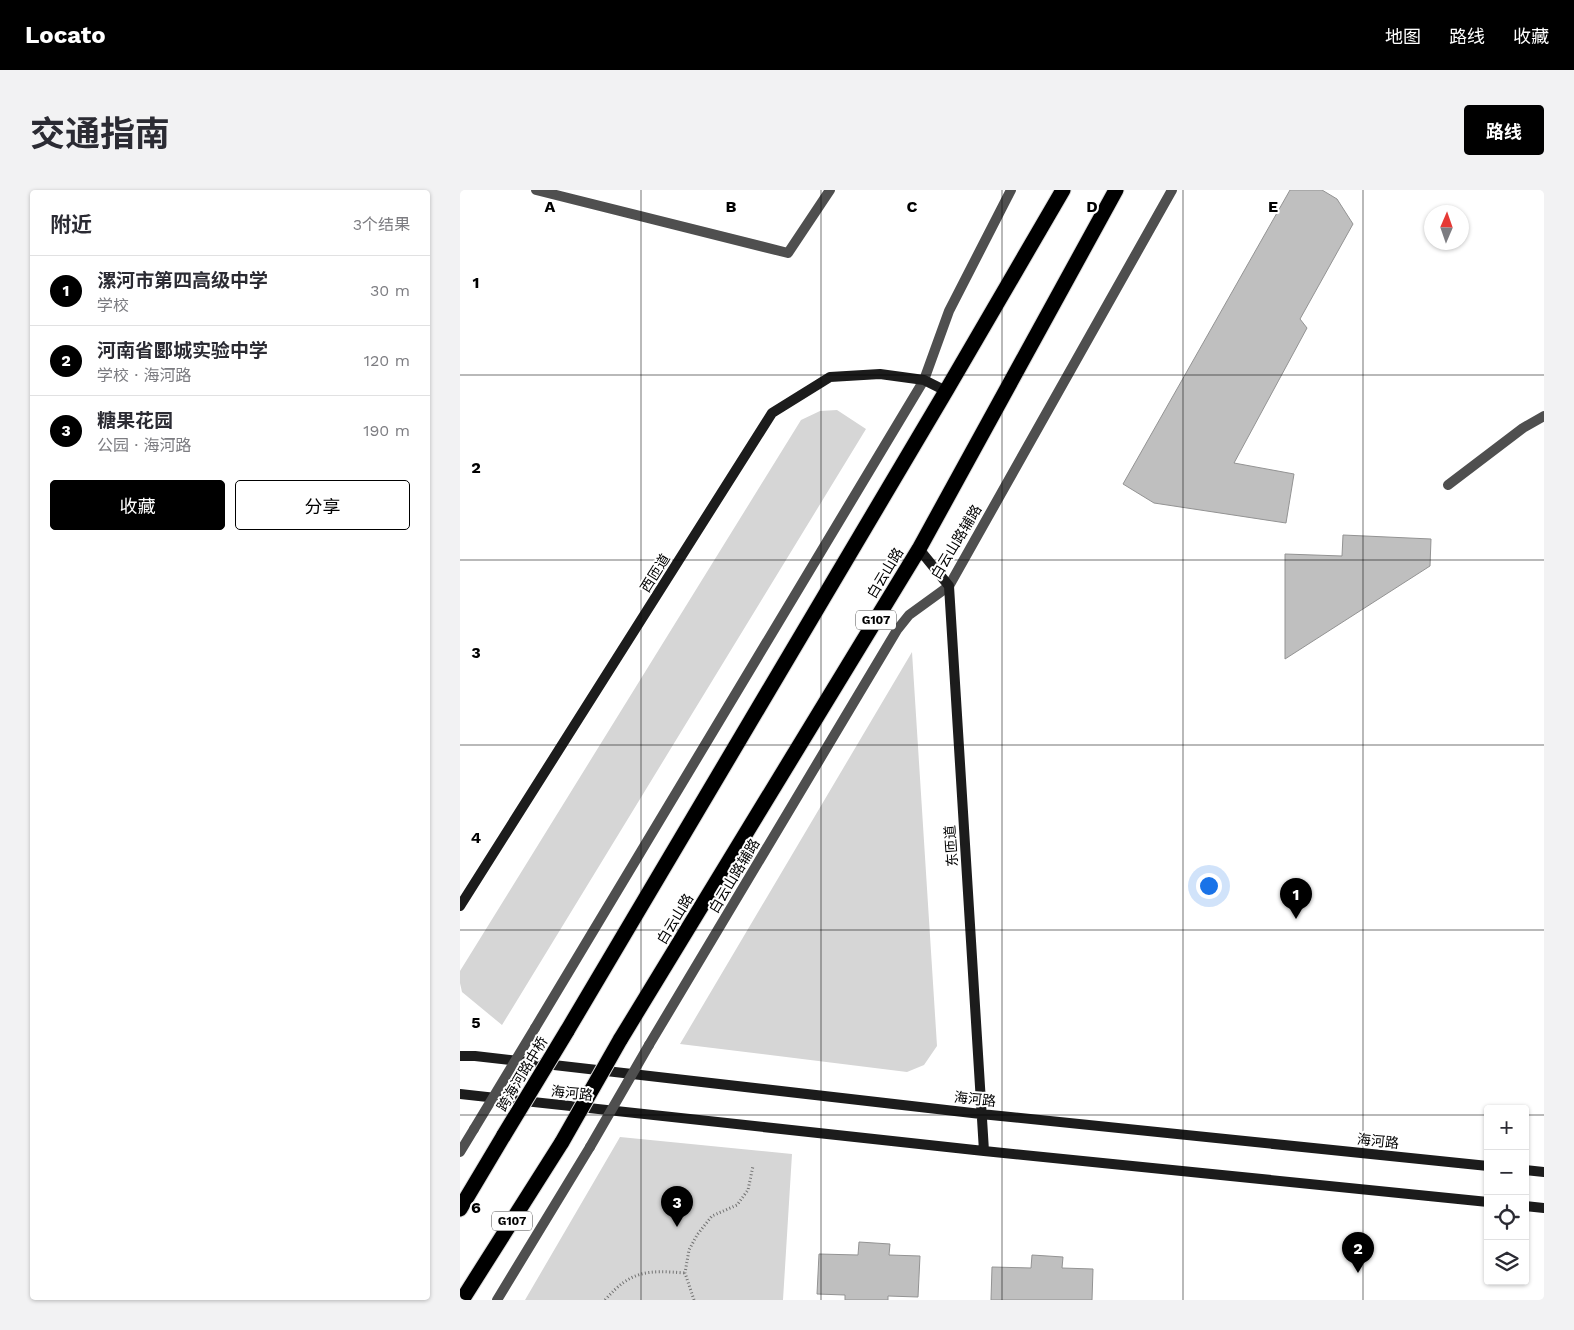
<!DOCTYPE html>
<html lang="zh">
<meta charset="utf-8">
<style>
:root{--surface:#fff;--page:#f2f2f3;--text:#2b2b33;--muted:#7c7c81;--line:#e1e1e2;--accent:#000}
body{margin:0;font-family:"Work Sans","Noto Sans SC",sans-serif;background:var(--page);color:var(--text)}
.controls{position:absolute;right:15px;bottom:15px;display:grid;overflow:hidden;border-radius:5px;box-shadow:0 1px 4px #0004}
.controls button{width:45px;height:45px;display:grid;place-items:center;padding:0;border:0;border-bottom:1px solid var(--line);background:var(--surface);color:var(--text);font:25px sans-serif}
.compass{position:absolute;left:964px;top:15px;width:45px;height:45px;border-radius:50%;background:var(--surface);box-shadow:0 1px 4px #0004;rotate:2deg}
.you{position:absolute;left:748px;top:695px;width:18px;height:18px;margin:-12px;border:4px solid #fff;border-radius:50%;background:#1a73e8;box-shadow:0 0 0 8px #1a73e833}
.badge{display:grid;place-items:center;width:32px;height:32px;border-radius:50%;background:var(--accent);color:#fff;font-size:16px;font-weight:700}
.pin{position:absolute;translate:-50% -41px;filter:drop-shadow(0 1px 2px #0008)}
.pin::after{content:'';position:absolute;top:26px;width:18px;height:15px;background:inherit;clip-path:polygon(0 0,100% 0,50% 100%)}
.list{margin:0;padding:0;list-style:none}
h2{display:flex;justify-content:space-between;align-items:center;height:65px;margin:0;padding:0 20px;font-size:21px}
h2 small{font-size:16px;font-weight:400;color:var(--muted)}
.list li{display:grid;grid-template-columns:32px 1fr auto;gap:15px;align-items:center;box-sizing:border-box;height:70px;padding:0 20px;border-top:1px solid var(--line)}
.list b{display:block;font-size:19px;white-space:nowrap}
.list p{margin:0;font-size:16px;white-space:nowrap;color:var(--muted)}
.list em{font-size:16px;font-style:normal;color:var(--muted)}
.actions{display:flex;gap:10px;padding:15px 20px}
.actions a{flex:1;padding:11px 0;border:1px solid var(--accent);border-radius:5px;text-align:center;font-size:18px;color:var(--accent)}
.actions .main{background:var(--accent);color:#fff}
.icon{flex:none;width:28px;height:28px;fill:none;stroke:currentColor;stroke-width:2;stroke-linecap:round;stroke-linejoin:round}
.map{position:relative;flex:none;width:1084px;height:1110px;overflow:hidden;border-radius:5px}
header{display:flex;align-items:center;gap:30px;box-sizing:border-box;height:70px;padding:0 25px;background:var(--accent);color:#fff}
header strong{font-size:24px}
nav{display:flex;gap:28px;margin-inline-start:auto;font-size:18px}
.intro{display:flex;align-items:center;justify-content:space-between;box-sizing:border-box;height:120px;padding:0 30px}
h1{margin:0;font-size:35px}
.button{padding:12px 22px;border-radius:5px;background:var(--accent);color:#fff;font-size:18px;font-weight:700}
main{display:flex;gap:30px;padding:0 30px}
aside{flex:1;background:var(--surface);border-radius:5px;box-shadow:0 1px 4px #0004}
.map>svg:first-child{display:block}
</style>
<header>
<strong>Locato</strong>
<nav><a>地图</a><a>路线</a><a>收藏</a></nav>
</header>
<div class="intro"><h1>交通指南</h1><a class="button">路线</a></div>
<main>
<aside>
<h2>附近<small>3个结果</small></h2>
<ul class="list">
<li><span class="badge">1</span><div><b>漯河市第四高级中学</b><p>学校</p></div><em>30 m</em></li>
<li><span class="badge">2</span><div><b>河南省郾城实验中学</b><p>学校 · 海河路</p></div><em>120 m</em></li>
<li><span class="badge">3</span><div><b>糖果花园</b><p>公园 · 海河路</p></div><em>190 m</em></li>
</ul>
<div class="actions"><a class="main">收藏</a><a>分享</a></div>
</aside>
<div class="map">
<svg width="1084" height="1110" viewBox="0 0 1084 1110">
<rect width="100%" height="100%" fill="#fff"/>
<!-- green -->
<path fill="#d6d6d6" d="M377 220 406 239 42 835 2 802 0 793V781L341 230 360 221Z
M452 462 477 856 464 875 447 882 220 854Z
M160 947 332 964 323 1110H65Z"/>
<!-- building -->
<path fill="#bfbfbf" stroke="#939393" d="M830 0H862L877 9 893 34 840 129 847 138 774 273 834 284 826 333 694 313 663 294Z
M883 345 971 349 970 376 825 469V364L882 366Z
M399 1052 430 1054 429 1065 460 1066 458 1107 428 1106V1110H385V1105L357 1104 359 1064 398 1065Z
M572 1065 603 1067 602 1078 633 1079 632 1110H531L532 1077 571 1078Z"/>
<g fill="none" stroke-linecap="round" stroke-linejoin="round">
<!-- highway casing -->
<g stroke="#dbdbdb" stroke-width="17">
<path id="highway" d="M107 841 486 201 603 0
M160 850 459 359 656 0
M0 1019 44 945
M2 1110 102 952"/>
</g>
<!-- path -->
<path stroke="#717171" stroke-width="3" stroke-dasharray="1 2.5" stroke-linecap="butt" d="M145 1110C171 1080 188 1080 225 1083
M234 1110 225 1083 229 1060 237 1045 252 1026 277 1015 288 1000 293 976"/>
<!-- street -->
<path stroke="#4f4f4f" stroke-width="10" d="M76 0 328 63 370 0
M988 295 1063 238 1084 226
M75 838 464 190 489 121 551 0
M189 855 437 440 449 425 489 396 712 0
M0 962 14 939
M37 1110 130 957"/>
<!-- secondary -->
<path stroke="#1c1c1c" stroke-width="10" d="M459 359 489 396 524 961
M0 716 312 223 370 187 420 184 464 190 486 201
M0 866H15L521 924 1028 976
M0 904 524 961 1028 1012
M1065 980 1084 982
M1065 1016 1084 1018"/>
<!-- highway -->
<use href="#highway" stroke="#000" stroke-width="15"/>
<!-- highway-bridge casing -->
<g stroke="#dbdbdb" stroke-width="17" stroke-linecap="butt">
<path id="highway-bridge" d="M44 945 107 841
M102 952 160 850"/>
</g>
<!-- street-bridge -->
<path stroke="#4f4f4f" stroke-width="10" d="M14 939 75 838
M130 957 189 855"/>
<!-- highway-bridge -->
<use href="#highway-bridge" stroke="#000" stroke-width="15"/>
</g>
<!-- grid -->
<path fill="none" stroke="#000" stroke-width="1" stroke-opacity="0.55" d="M181 0V1110M361 0V1110M542 0V1110M723 0V1110M903 0V1110M0 185H1084M0 370H1084M0 555H1084M0 740H1084M0 925H1028M1065 925H1084"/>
<g text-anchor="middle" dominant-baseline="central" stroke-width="4" stroke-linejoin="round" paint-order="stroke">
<!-- shield labels -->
<g fill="#fff" stroke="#4c4c4c" stroke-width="1">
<rect x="396" y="420.5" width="40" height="19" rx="4"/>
<rect x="32" y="1021.5" width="40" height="19" rx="4"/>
</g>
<g font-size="12" font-weight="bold" fill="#000">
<text x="416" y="430">G107</text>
<text x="52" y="1031">G107</text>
</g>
<!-- street labels -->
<g font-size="14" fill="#000" stroke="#fff">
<text transform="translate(496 352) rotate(-59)">白云山路辅路</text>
<text transform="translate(195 383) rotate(-58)">西匝道</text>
<text transform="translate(425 383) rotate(-59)">白云山路</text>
<text transform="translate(491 656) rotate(-94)">东匝道</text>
<text transform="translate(274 686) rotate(-59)">白云山路辅路</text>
<text transform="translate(215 729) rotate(-59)">白云山路</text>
<text transform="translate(62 884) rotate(-59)">跨海河路中桥</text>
<text transform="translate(112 903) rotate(6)">海河路</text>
<text transform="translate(515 909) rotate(6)">海河路</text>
<text transform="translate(918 951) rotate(6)">海河路</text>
</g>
</g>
<g font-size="16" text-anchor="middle" font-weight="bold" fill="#000" stroke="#fff" stroke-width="4" stroke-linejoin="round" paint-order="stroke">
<text x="90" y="22">A</text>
<text x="271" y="22">B</text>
<text x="452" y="22">C</text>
<text x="632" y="22">D</text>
<text x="813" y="22">E</text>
<text x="16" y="98">1</text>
<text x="16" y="283">2</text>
<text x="16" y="468">3</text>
<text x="16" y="653">4</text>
<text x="16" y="838">5</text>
<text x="16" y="1023">6</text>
</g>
</svg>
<div class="controls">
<button>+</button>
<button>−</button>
<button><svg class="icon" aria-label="locate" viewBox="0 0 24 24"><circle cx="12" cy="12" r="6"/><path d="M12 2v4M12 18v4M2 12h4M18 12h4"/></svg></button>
<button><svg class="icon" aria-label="layers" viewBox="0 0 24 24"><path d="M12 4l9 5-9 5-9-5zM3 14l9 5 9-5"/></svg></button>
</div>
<svg class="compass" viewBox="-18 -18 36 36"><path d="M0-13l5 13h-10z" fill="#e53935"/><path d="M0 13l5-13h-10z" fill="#7c7c81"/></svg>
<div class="you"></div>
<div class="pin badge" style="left:836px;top:729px">1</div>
<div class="pin badge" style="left:898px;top:1083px">2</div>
<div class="pin badge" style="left:217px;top:1037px">3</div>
</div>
</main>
